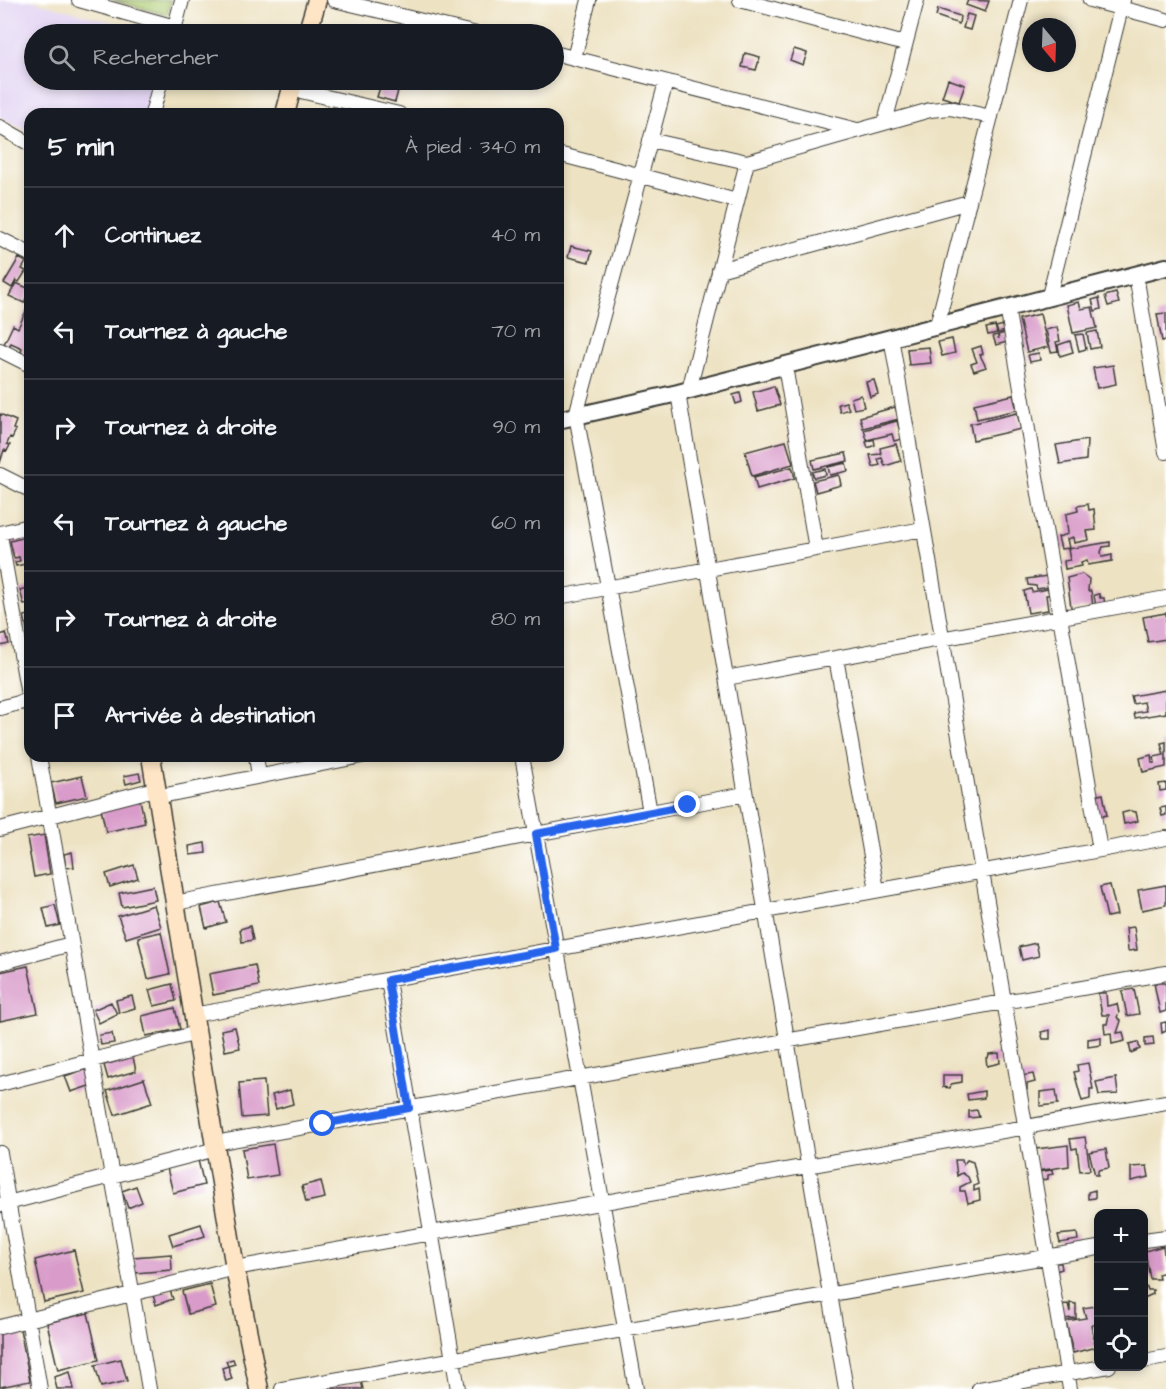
<!DOCTYPE html>
<html lang="fr">
<meta charset="utf-8">
<style>
:root{--surface:#171b24;--page:#20242c;--text:#f1f3f6;--muted:#9ea1a6;--line:#363941}
body{margin:0;font-family:"Architects Daughter",sans-serif;background:var(--page);color:var(--text)}
.controls{position:absolute;right:18px;bottom:18px;display:grid;overflow:hidden;border-radius:12px;box-shadow:0 3px 9px #0003}
.controls button{width:54px;height:54px;display:grid;place-items:center;padding:0;border:0;border-bottom:2px solid var(--line);background:var(--surface);color:var(--text);font:30px sans-serif}
.compass{position:absolute;left:1022px;top:18px;width:54px;height:54px;border-radius:50%;background:var(--surface);box-shadow:0 3px 9px #0003;rotate:161deg}
.stop{position:absolute;width:18px;height:18px;margin:-14px;border:4px solid #2563eb;border-radius:50%;background:#fff}
.stop.end{background:#2563eb;border-color:#fff;box-shadow:0 2px 6px #0008}
.list{margin:0;padding:0;list-style:none}
h2{display:flex;justify-content:space-between;align-items:center;height:78px;margin:0;padding:0 24px;font-size:26px}
h2 small{font-size:20px;font-weight:400;color:var(--muted)}
.list li{display:grid;grid-template-columns:39px 1fr auto;gap:18px;align-items:center;box-sizing:border-box;height:96px;padding:0 24px;border-top:2px solid var(--line)}
.list b{display:block;font-size:22px;white-space:nowrap}
.list em{font-size:20px;font-style:normal;color:var(--muted)}
.icon{flex:none;width:33px;height:33px;fill:none;stroke:currentColor;stroke-width:2;stroke-linecap:round;stroke-linejoin:round}
.map{position:relative;flex:none;width:1166px;height:1389px;overflow:hidden}
.search{position:absolute;background:var(--surface);box-shadow:0 3px 9px #0003;left:24px;top:24px;width:540px;height:66px;display:flex;align-items:center;gap:15px;box-sizing:border-box;padding:0 21px;border-radius:33px;color:var(--muted);font-size:22px}
.panel{position:absolute;background:var(--surface);box-shadow:0 3px 9px #0003;left:24px;top:108px;width:540px;height:654px;border-radius:18px}
.map>svg:first-child{display:block}
</style>
<div class="map">
<svg width="1166" height="1389" viewBox="0 0 1166 1389">
<rect width="100%" height="100%" fill="#fff"/>
<filter id="ink" filterUnits="userSpaceOnUse"><feTurbulence type="fractalNoise" baseFrequency=".0167" numOctaves="2"/><feDisplacementMap in="SourceGraphic" scale="12" xChannelSelector="R" yChannelSelector="G"/><feConvolveMatrix kernelMatrix="1 2 1 2 8 2 1 2 1" color-interpolation-filters="sRGB"/></filter>
<filter id="wash" filterUnits="userSpaceOnUse"><feTurbulence type="fractalNoise" baseFrequency=".008" numOctaves="4" result="noise"/><feDisplacementMap in="SourceGraphic" scale="24" xChannelSelector="R" yChannelSelector="G"/><feGaussianBlur stdDeviation="1.35" result="paint"/><feColorMatrix in="noise" values="0 0 0 0 0 0 0 0 0 0 0 0 0 0 0 0 0 1.4 0 .05"/><feComposite in="paint" operator="in"/></filter>
<g filter="url(#wash)">
<rect width="100%" height="100%" fill="#ede2c2"/>
<!-- built -->
<path fill="#e2d4f3" d="M0 0H30L155 34H34V80H156L146 114H30V132L0 117Z"/>
<!-- green -->
<path fill="#adcb72" stroke="#647447" stroke-width="1.5" d="M112 0H171L167 15Z"/>
<g id="blocks">
<!-- building -->
<path fill="#d99cca" d="M968 0 989 1 985 12 966 5Z
M938 9 960 16 959 24 936 16Z
M967 14 974 16 970 30 963 28Z
M794 49 807 53 803 65 790 60Z
M745 53 760 57 756 70 742 67Z
M948 79 965 85 959 102 942 97Z
M382 80H396L394 87 381 84Z
M380 87 398 91 395 102 377 97Z
M571 246 592 251 589 262 568 257Z
M19 258 26 262 22 269 26 271 19 282 16 280 12 288 4 283Z
M16 283 30 289 24 303 9 296Z
M1116 293 1119 303 1108 306 1105 296Z
M1099 298 1101 309 1095 311 1092 300Z
M1079 302 1081 309 1092 307 1097 328 1073 333 1067 305Z
M27 309 30 311 29 356 21 352 22 348 11 343 9 346 4 344 13 325 18 328Z
M1166 313V340L1162 341 1157 314Z
M1040 314 1048 347 1027 352 1019 319Z
M1004 325 1006 331 998 333 996 327Z
M995 326 997 333 988 335 986 328Z
M1057 327 1060 341 1056 342 1058 351 1051 352 1046 330Z
M1097 331 1100 347 1090 349 1087 333Z
M1005 333 1007 342 996 345 993 336 997 335 999 339 998 335Z
M1083 334 1086 349 1079 351 1075 335Z
M952 339 955 353 942 356 938 342Z
M1070 341 1073 352 1060 356 1058 345Z
M981 346 983 354 980 355 986 367 974 371 971 364 977 362 972 349Z
M929 347 931 363 909 365 907 349Z
M1039 353 1040 360 1030 362 1028 355Z
M1113 365 1116 384 1097 388 1093 368Z
M874 380 878 394 870 397 866 382Z
M774 386 780 405 758 411 753 392Z
M740 393 742 402 736 404 733 395Z
M861 395 864 407 854 409 851 398Z
M1013 395 1017 410 977 419 974 404Z
M846 402 849 409 840 412 838 404Z
M895 407 899 419 863 428 860 417Z
M1017 413 1021 429 973 440 970 424Z
M0 414 16 421 13 429 16 430 12 438 10 437 7 444 10 445 7 451 4 450 0 463Z
M897 421 902 439 894 441 892 434 867 440 864 430Z
M874 439 875 445 868 448 866 442Z
M1087 440 1086 460 1060 464 1056 445Z
M786 441 793 464 752 476 745 452Z
M896 444 901 461 885 466 882 458 878 459 880 465 873 467 870 455 881 454 880 448Z
M846 453 848 461 814 469 812 460Z
M846 463 848 471 830 475 828 467Z
M792 467 795 478 757 489 754 477Z
M825 469 826 475 814 478 812 472Z
M839 475 841 485 816 492 813 481Z
M1088 504 1089 510 1094 509 1096 530 1087 531 1089 540 1074 543 1073 537 1067 539 1069 548 1061 549 1058 537 1068 534 1066 514 1078 511 1077 506Z
M30 536V563L16 566 15 562 20 561 19 557 14 558 10 541Z
M1110 542V546L1103 547 1101 552 1102 557 1112 555V561L1088 565 1087 560 1081 562 1082 566 1065 569 1064 561 1070 560 1068 549Z
M1082 574 1089 579 1088 591H1091L1093 607 1073 609 1071 607 1067 578Z
M1047 576 1049 587 1037 589 1036 586 1028 585 1027 579Z
M30 587V604L24 605 20 590Z
M1031 589 1032 592 1048 589 1049 595H1046L1048 610 1028 613 1024 591Z
M1099 594 1100 598H1104L1105 606 1096 607 1094 595Z
M1166 613V639L1148 642 1143 617Z
M30 615V637H29L24 616Z
M6 633 9 644 0 646V635Z
M1166 690V713L1135 718 1134 713 1146 711 1144 702 1133 704 1131 696Z
M1166 742V767L1143 772 1140 758 1151 755 1152 763H1155L1154 757 1164 755 1161 743Z
M139 773 141 780 126 784 124 776Z
M82 776 87 796 56 803 51 783Z
M1166 783V790L1160 791 1159 784Z
M1103 794 1107 815 1098 817 1095 796Z
M140 800 145 823 106 832 101 809Z
M1166 807V815L1162 816 1160 808Z
M1130 811 1136 812 1138 821 1124 824 1122 813Z
M44 835 50 874 34 877 27 838Z
M205 843 206 853 190 855 189 846Z
M72 852 74 867 66 868 64 854Z
M134 865 138 878 110 887 106 874Z
M1110 885 1117 915 1107 917 1100 887Z
M1166 885V905L1142 910 1138 890Z
M153 886 156 900 122 907 119 893Z
M220 902 226 922 206 928 201 907Z
M55 905 60 925 48 928 43 908Z
M154 905 161 927 126 938 118 916Z
M250 926 253 940 242 942 240 929Z
M1134 927 1137 950 1128 951 1126 928Z
M161 932 170 974 148 979 138 937Z
M1036 943 1039 956 1022 960 1019 947Z
M255 965 259 986 213 995 209 974Z
M28 966 38 1013 0 1021V972Z
M1154 983H1165L1166 986V1011L1160 1013Z
M172 984 176 1001 154 1006 149 990Z
M1134 989 1139 1014 1127 1016 1122 991Z
M1098 993H1106L1107 1006 1117 1004 1119 1013 1117 1017 1121 1021 1117 1033 1123 1032 1125 1041 1112 1044 1111 1033 1105 1034 1104 1024H1107L1109 1015H1102Z
M132 996 135 1008 119 1013 116 1000Z
M111 1002 117 1014 99 1023 93 1010Z
M175 1008 180 1029 146 1036 142 1016Z
M1166 1022V1031L1162 1033 1161 1023Z
M235 1027 240 1048 225 1051 221 1030Z
M1050 1030V1039H1043L1041 1032Z
M112 1033 114 1043 101 1045 99 1035Z
M1101 1037V1045L1088 1047V1039Z
M1153 1037 1154 1045 1145 1046V1038Z
M1138 1042 1140 1049 1131 1053 1129 1044Z
M999 1053 1000 1063 987 1066 986 1058H988L989 1054Z
M133 1057 136 1071 108 1079 104 1065Z
M1088 1063 1093 1089H1090V1099L1082 1101 1074 1072 1078 1071 1077 1065Z
M86 1069 92 1085 71 1092 65 1076Z
M1033 1074 1035 1082 1027 1084V1090L1023 1091 1020 1076Z
M943 1075H962V1082L951 1084 950 1088 943 1087Z
M1116 1078 1118 1094 1099 1095 1096 1082Z
M144 1079 152 1103 115 1115 107 1091Z
M264 1081 267 1116 242 1118 239 1083Z
M290 1090 293 1104 276 1109 272 1095Z
M1056 1090 1058 1104 1040 1106V1092Z
M984 1091V1098L968 1100 967 1094Z
M977 1110 979 1117 969 1118V1111Z
M1085 1137 1090 1170 1080 1171 1077 1148 1072 1149 1070 1139Z
M273 1144 278 1175 247 1180 242 1149Z
M1068 1145 1069 1166 1037 1171 1036 1149Z
M1106 1149 1109 1168 1098 1170V1175H1095L1089 1152Z
M198 1160 204 1185 173 1193 167 1168Z
M955 1160H962L963 1165 967 1160 973 1162 978 1184 974 1186V1191L979 1189 980 1200 968 1203 965 1191H960V1187L970 1182 968 1177 962 1173 957 1176Z
M1147 1166 1149 1177 1131 1181V1167Z
M1052 1170 1053 1174 1048 1175V1179L1041 1180 1038 1172Z
M321 1181 325 1198 306 1202 302 1186Z
M136 1186 142 1202 128 1208 122 1191Z
M1095 1190V1198L1088 1199V1192Z
M201 1224 205 1236 173 1246 169 1234Z
M1077 1233 1078 1240 1060 1243 1058 1235Z
M1163 1246 1166 1272 1158 1274 1159 1279H1150L1145 1251Z
M74 1250 84 1293 44 1302 35 1260Z
M171 1254 172 1270 135 1273 133 1257Z
M1052 1263H1061L1062 1269 1053 1272Z
M210 1284 216 1307 188 1314 182 1291Z
M1147 1287 1148 1290H1153V1294L1144 1298V1288Z
M170 1290 173 1299 156 1305 153 1295Z
M1070 1303 1076 1304V1318L1061 1319 1060 1305 1068 1304 1070 1312Z
M1095 1306 1098 1325H1091L1096 1347 1073 1353 1066 1321 1086 1318 1083 1308Z
M88 1313 99 1360 58 1370 47 1323Z
M20 1329 30 1381 0 1387V1333Z
M121 1359 127 1381 101 1387 95 1365Z
M233 1359 235 1364 228 1366 226 1361Z
M228 1366 232 1379 226 1381 222 1368Z
M70 1372 74 1389H57L54 1377Z
M361 1381 363 1389H327V1388Z"/>
</g>
</g>
<g filter="url(#ink)">
<use href="#blocks" fill-opacity="0" stroke="#3b3a35" stroke-width="1.5"/>
<g fill="none" stroke-linecap="round" stroke-linejoin="round">
<!-- minor casing -->
<g stroke="#3b3a35" stroke-width="16">
<path id="minor" d="M79 0 175 27
M334 0 477 34
M740 0 905 44
M1090 0 1166 20
M173 34 182 0
M554 53 857 130
M574 58 589 0
M292 89 399 114
M152 114 161 80
M885 122 917 0
M0 127 30 144
M650 140 747 162 930 110 950 108 991 117
M558 154 737 201
M0 239 30 254
M719 270 969 202
M1136 275 1166 452
M1049 296 1123 0
M1007 307 1100 850
M937 325 1021 0
M891 337 1070 1389
M0 350 30 365
M785 366 816 549
M689 390 747 162
M678 393 846 1389
M0 475 30 490
M0 533 30 526
M0 535 30 706
M558 597 923 529
M836 658 877 890
M726 678 1166 598
M0 708 30 700
M39 756 149 1389
M256 756 259 776
M522 756 636 1389
M156 797 362 756
M650 812 576 415 666 82
M0 829 155 789
M175 903 745 794
M0 963 71 944
M388 980 458 1389
M193 1015 1166 838
M0 1084 197 1033
M215 1143 1166 973
M0 1153 40 1389
M0 1205 216 1149
M1144 1240 1166 1237
M0 1327 235 1268 1166 1102
M1144 1361 1166 1357
M282 1389 1098 1248
M979 1389 1109 1366"/>
</g>
<!-- tertiary casing -->
<g stroke="#3b3a35" stroke-width="20">
<path id="tertiary" d="M558 420 678 393 1166 267"/>
</g>
<!-- secondary casing -->
<g stroke="#3b3a35" stroke-width="21">
<path id="secondary" d="M307 34 317 0
M285 114 294 80
M151 756 235 1268 259 1389"/>
</g>
<!-- minor -->
<use href="#minor" stroke="#fff" stroke-width="14"/>
<!-- tertiary -->
<use href="#tertiary" stroke="#fff" stroke-width="16"/>
<!-- secondary -->
<use href="#secondary" stroke="#fde5c5" stroke-width="18"/>
</g>
</g>
<g fill="none" stroke-linecap="round" stroke-linejoin="round" filter="url(#ink)">
<!-- route -->
<path stroke="#2563eb" stroke-width="8" d="M323 1124 409 1108 388 980 556 949 536 834 688 805"/>
</g>
</svg>
<div class="controls">
<button>+</button>
<button>−</button>
<button><svg class="icon" aria-label="locate" viewBox="0 0 24 24"><circle cx="12" cy="12" r="6"/><path d="M12 2v4M12 18v4M2 12h4M18 12h4"/></svg></button>
</div>
<svg class="compass" viewBox="-18 -18 36 36"><path d="M0-13l5 13h-10z" fill="#e53935"/><path d="M0 13l5-13h-10z" fill="#9ea1a6"/></svg>
<div class="stop" style="left:323px;top:1124px"></div>
<div class="stop end" style="left:688px;top:805px"></div>
<div class="search"><svg class="icon" aria-label="search" viewBox="0 0 24 24"><circle cx="10" cy="10" r="6"/><path d="M15 15l6 6"/></svg>Rechercher</div>
<section class="panel">
<h2>5 min<small>À pied · 340 m</small></h2>
<ul class="list">
<li><svg class="icon" aria-label="ahead" viewBox="0 0 24 24"><path d="M12 20V5M6 11l6-6 6 6"/></svg><div><b>Continuez</b></div><em>40 m</em></li>
<li><svg class="icon" aria-label="left" viewBox="0 0 24 24"><path d="M17 20v-9H6M10 6l-5 5 5 5"/></svg><div><b>Tournez à gauche</b></div><em>70 m</em></li>
<li><svg class="icon" aria-label="right" viewBox="0 0 24 24"><path d="M7 20v-9h11M14 6l5 5-5 5"/></svg><div><b>Tournez à droite</b></div><em>90 m</em></li>
<li><svg class="icon" aria-label="left" viewBox="0 0 24 24"><path d="M17 20v-9H6M10 6l-5 5 5 5"/></svg><div><b>Tournez à gauche</b></div><em>60 m</em></li>
<li><svg class="icon" aria-label="right" viewBox="0 0 24 24"><path d="M7 20v-9h11M14 6l5 5-5 5"/></svg><div><b>Tournez à droite</b></div><em>80 m</em></li>
<li><svg class="icon" aria-label="arrive" viewBox="0 0 24 24"><path d="M6 21V4h12l-3 4 3 4H6"/></svg><div><b>Arrivée à destination</b></div></li>
</ul>
</section>
</div>
